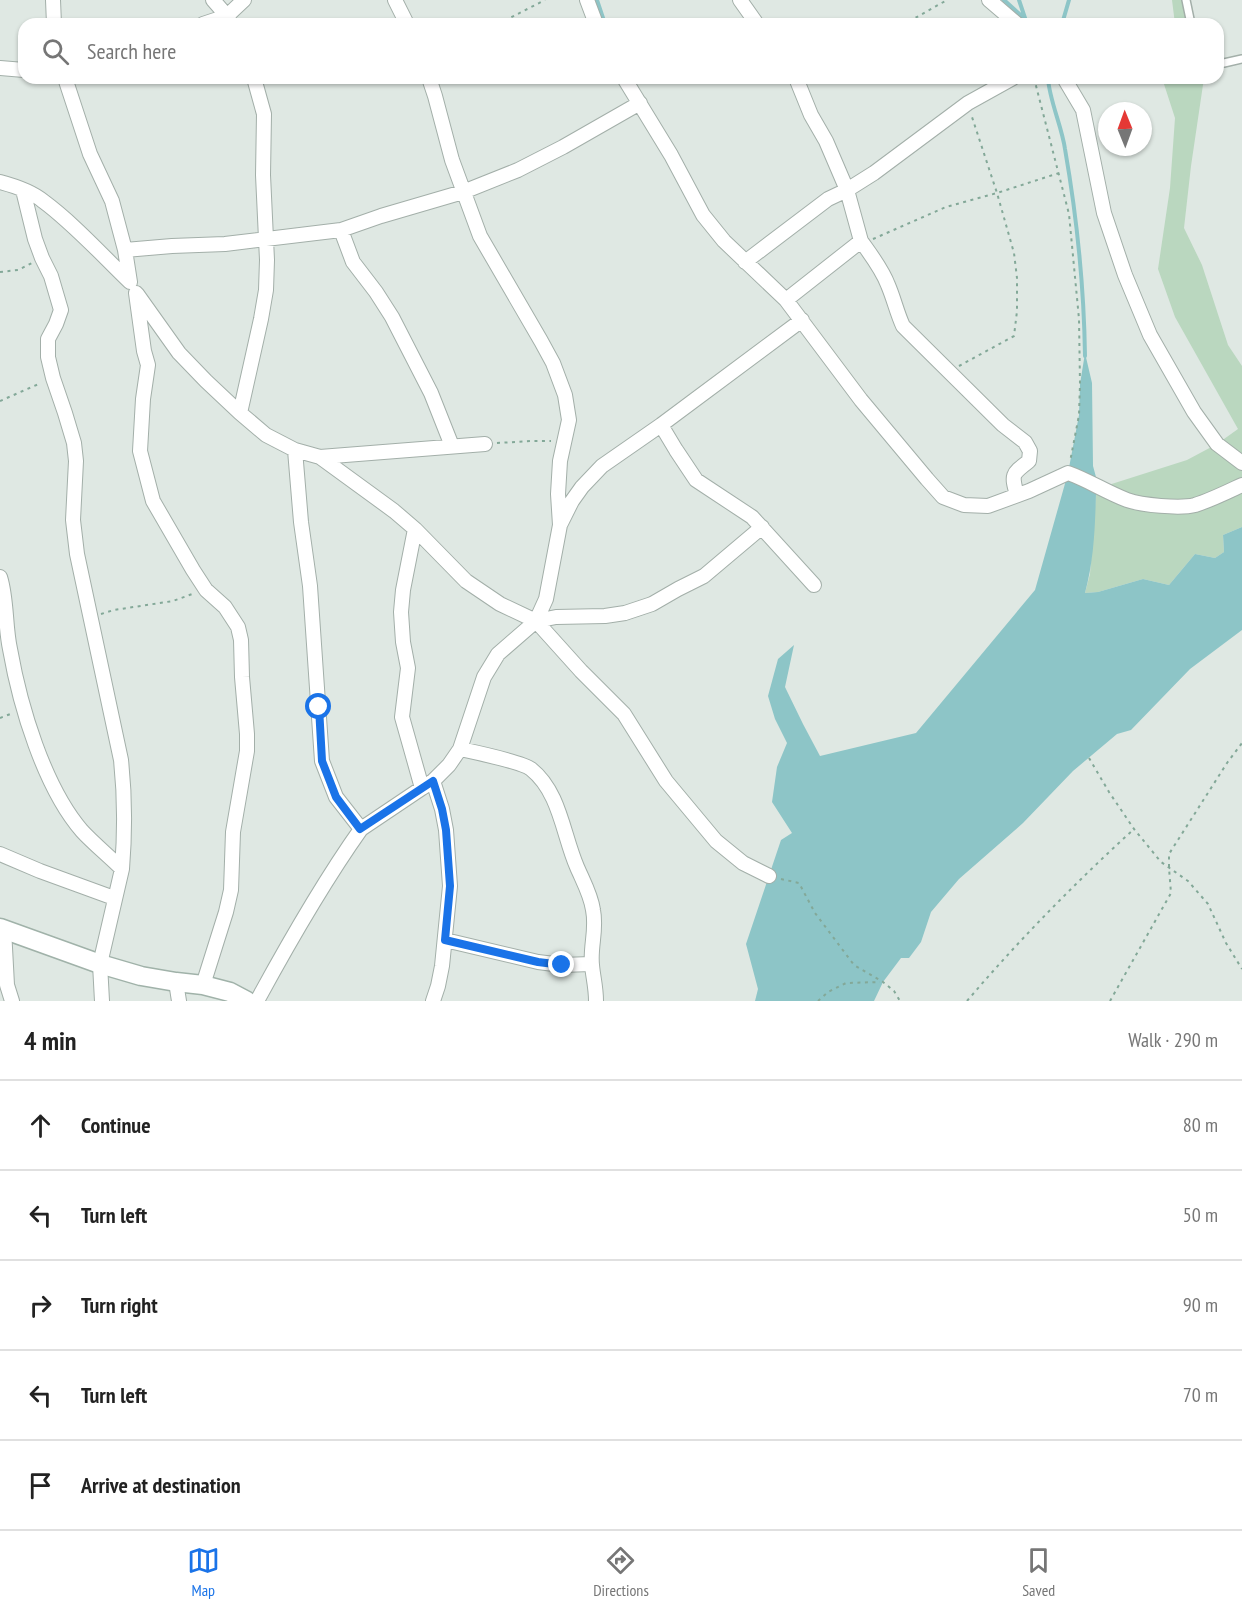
<!DOCTYPE html>
<meta charset="utf-8">
<style>
:root{--surface:#fff;--page:#f2f2f2;--text:#222;--muted:#767676;--line:#e0e0e0;--accent:#1a73e8}
body{margin:0;font-family:"PT Sans Narrow",sans-serif;background:var(--page);color:var(--text)}
.compass{position:absolute;left:1098px;top:102px;width:54px;height:54px;border-radius:50%;background:var(--surface);box-shadow:0 2px 4px #0004;rotate:359deg}
.stop{position:absolute;width:18px;height:18px;margin:-14px;border:4px solid #1a73e8;border-radius:50%;background:#fff}
.stop.end{background:#1a73e8;border-color:#fff;box-shadow:0 2px 6px #0008}
.list{margin:0;padding:0;list-style:none}
h2{display:flex;justify-content:space-between;align-items:center;height:78px;margin:0;padding:0 24px;font-size:26px}
h2 small{font-size:20px;font-weight:400;color:var(--muted)}
.list li{display:grid;grid-template-columns:39px 1fr auto;gap:18px;align-items:center;box-sizing:border-box;height:90px;padding:0 24px;border-top:2px solid var(--line)}
.list b{display:block;font-size:22px;white-space:nowrap}
.list em{font-size:20px;font-style:normal;color:var(--muted)}
.icon{flex:none;width:33px;height:33px;fill:none;stroke:currentColor;stroke-width:2;stroke-linecap:round;stroke-linejoin:round}
.map{position:relative;flex:none;width:1242px;height:1001px;overflow:hidden}
.search{position:absolute;background:var(--surface);box-shadow:0 2px 4px #0004;left:18px;right:18px;top:18px;height:66px;display:flex;align-items:center;gap:15px;box-sizing:border-box;padding:0 21px;border-radius:18px;color:var(--muted);font-size:22px}
.sheet{height:528px;background:var(--surface)}
nav{display:flex;justify-content:space-around;align-items:center;box-sizing:border-box;height:84px;border-top:2px solid var(--line);background:var(--surface);font-size:16px;color:var(--muted)}
nav a{display:grid;justify-items:center;gap:3px}
nav .on{color:var(--accent)}
.map>svg:first-child{display:block}
</style>
<div class="map">
<svg width="1242" height="1001" viewBox="0 0 1242 1001">
<rect width="100%" height="100%" fill="#dfe8e3"/>
<!-- green -->
<path fill="#bad7bf" d="M1172 0H1186L1191 24H1175Z
M1162 78H1204L1191 166 1184 228 1202 265 1228 345 1242 366V527L1223 535 1224 552 1215 558 1195 554 1169 585 1143 579 1098 592 1085 593 1090 574 1096 494 1099 488 1187 460 1217 444 1238 429 1175 317 1158 269 1170 188 1175 118Z"/>
<!-- water -->
<path fill="#8dc5c7" d="M1085 353 1092 383 1093 466 1099 488 1096 494C1095 527 1094 560 1085 593L1098 592 1143 579 1169 585 1195 554 1215 558 1224 552 1223 535 1242 527V630L1190 669 1131 730 1117 734 1073 771 1023 823 959 879 931 912 921 942 909 958H901L883 982 874 1001H755L758 989 746 944 781 840 792 833 772 802 777 767 787 743 775 719 768 696 778 659 794 645 785 687 803 724 820 756 916 733 1035 590 1068 473 1079 415 1080 384Z"/>
<g fill="none" stroke-linecap="round" stroke-linejoin="round">
<!-- stream -->
<path stroke="#8dc5c7" stroke-width="4" d="M597 0 605 24
M1004 0 1025 19
M1019 0 1027 24
M1062 24 1069 0
M1048 78C1049 99 1062 127 1065 149 1077 218 1084 286 1085 356"/>
<!-- lane casing -->
<g stroke="#a3afa9" stroke-width="10">
<path id="lane" d="M1186 0 1191 24
M1218 62 1224 63 1242 59"/>
</g>
<!-- street casing -->
<g stroke="#a3afa9" stroke-width="16">
<path id="street" d="M53 0 54 24
M213 0 227 16 230 22
M395 0 407 24
M587 0 596 24
M740 0 757 24
M989 0 1017 24
M203 24 227 16 244 0
M0 68 24 70
M254 78 264 114 263 175 267 260 266 290 261 319 240 413 266 435 295 450 320 457 394 511 415 529 466 581 500 604 536 621 581 671 624 714 666 781 716 841 743 863 769 876
M429 78 435 96 452 160 480 236 541 341 553 363 565 395 569 420 560 461 558 494 560 525 572 501 582 487 602 466 661 425 802 320
M624 78 671 155 703 215 724 241 786 300 861 400 927 479 943 497 964 505 988 506 1029 491 1068 473C1088 480 1106 492 1127 500 1141 505 1180 509 1195 505 1211 500 1227 492 1242 485
M1064 78 1083 110 1104 213 1125 275 1150 335 1194 412 1217 444 1242 463
M0 182C15 186 31 191 43 201 73 223 103 256 130 282L125 250 112 201 90 154 65 78
M23 190 35 239 42 258 51 276 61 310 56 324 48 339V357L53 378 65 413 74 443 76 461 73 520 77 554 121 760C125 797 125 832 122 869
M341 230 353 262 376 292 392 317 431 393 452 446
M861 241C871 255 882 269 888 285 894 299 897 313 903 326L1003 425 1025 442 1030 451 1029 461C1012 474 1011 474 1017 495
M125 250 172 246 225 244 341 230 381 216 463 192 518 170 563 147 640 103
M745 262 828 199 847 190 874 173 968 103 1013 78
M136 293 144 351 148 365 143 399 140 451 153 501 193 570 206 590 225 607 238 627 241 640 242 677 247 734V751L233 832 231 890 226 912 203 985
M137 294 179 353 206 381 240 413
M786 300 861 241 847 190 826 141 811 115 796 78
M661 425 676 450 696 480 752 517 814 585
M320 457 485 444
M0 577C7 599 5 626 10 649 20 706 44 787 82 831 94 844 109 856 122 869L100 964 102 1001
M536 621 556 617 605 616 625 613 652 604 678 589 704 576 762 527
M460 749C474 752 522 762 531 769 560 792 563 835 577 867 583 881 591 895 593 910 597 930 590 946 592 965 593 977 596 987 596 1001
M422 788 433 781 449 765 460 749 484 677 498 654 536 621 546 599 560 525
M361 829 422 788 402 717 408 668 403 642 401 612 403 590 415 529
M0 854 40 871 114 898
M4 929 7 985 12 1001
M445 940 538 962 562 965 591 964
M176 982 179 1001
M257 1001C289 942 322 884 361 829L336 797 322 761 310 586 301 522 295 450
M433 1001 438 986 442 966 450 886 446 830 442 809 433 781"/>
</g>
<!-- secondary casing -->
<g stroke="#a0b2a9" stroke-width="21">
<path id="secondary" d="M0 928 100 964 141 976 176 982 203 985 230 992 247 1001"/>
</g>
<!-- path -->
<path stroke="#83a898" stroke-width="2" stroke-dasharray="3 4.5" stroke-linecap="butt" d="M498 24 545 0
M902 24 908 22 947 0
M1034 78 1069 214 1079 319 1080 384 1079 415 1070 462
M873 239 946 207 997 193 1059 173
M0 272 18 270 32 263
M959 366 1014 336 1017 311V278L1014 253 997 193 971 114
M0 401 41 383
M497 443 532 441H551
M101 614 114 610 173 601 195 593
M0 718 13 713
M1089 758 1109 792 1134 829 1161 862 1188 881 1208 904 1226 943 1242 969
M781 879 799 883 815 913 854 965 883 982 894 991 900 1001
M818 1001 828 992 846 983 880 982
M967 1001C1019 940 1075 883 1134 829
M1110 1001 1171 893 1169 868V854L1227 763 1242 743"/>
<!-- lane -->
<use href="#lane" stroke="#fff" stroke-width="7"/>
<!-- street -->
<use href="#street" stroke="#fff" stroke-width="14"/>
<!-- secondary -->
<use href="#secondary" stroke="#fff" stroke-width="18"/>
</g>
<g fill="none" stroke-linecap="round" stroke-linejoin="round">
<!-- route -->
<path stroke="#1a73e8" stroke-width="8" d="M319 707 322 761 336 797 360 829 433 781 442 809 446 830 450 886 445 940 538 962 562 965"/>
</g>
</svg>
<svg class="compass" viewBox="-18 -18 36 36"><path d="M0-13l5 13h-10z" fill="#e53935"/><path d="M0 13l5-13h-10z" fill="#767676"/></svg>
<div class="stop" style="left:319px;top:707px"></div>
<div class="stop end" style="left:562px;top:965px"></div>
<div class="search"><svg class="icon" aria-label="search" viewBox="0 0 24 24"><circle cx="10" cy="10" r="6"/><path d="M15 15l6 6"/></svg>Search here</div>
</div>
<section class="sheet">
<h2>4 min<small>Walk · 290 m</small></h2>
<ul class="list">
<li><svg class="icon" aria-label="ahead" viewBox="0 0 24 24"><path d="M12 20V5M6 11l6-6 6 6"/></svg><div><b>Continue</b></div><em>80 m</em></li>
<li><svg class="icon" aria-label="left" viewBox="0 0 24 24"><path d="M17 20v-9H6M10 6l-5 5 5 5"/></svg><div><b>Turn left</b></div><em>50 m</em></li>
<li><svg class="icon" aria-label="right" viewBox="0 0 24 24"><path d="M7 20v-9h11M14 6l5 5-5 5"/></svg><div><b>Turn right</b></div><em>90 m</em></li>
<li><svg class="icon" aria-label="left" viewBox="0 0 24 24"><path d="M17 20v-9H6M10 6l-5 5 5 5"/></svg><div><b>Turn left</b></div><em>70 m</em></li>
<li><svg class="icon" aria-label="arrive" viewBox="0 0 24 24"><path d="M6 21V4h12l-3 4 3 4H6"/></svg><div><b>Arrive at destination</b></div></li>
</ul>
</section>
<nav>
<a class="on"><svg class="icon" aria-label="map" viewBox="0 0 24 24"><path d="M3 6l6-2 6 2 6-2v14l-6 2-6-2-6 2zM9 4v14M15 6v14"/></svg>Map</a>
<a><svg class="icon" aria-label="directions" viewBox="0 0 24 24"><path d="M12 3l9 9-9 9-9-9zM9 14v-3h6M13 9l2 2-2 2"/></svg>Directions</a>
<a><svg class="icon" aria-label="saved" viewBox="0 0 24 24"><path d="M7 4h10v16l-5-4-5 4z"/></svg>Saved</a>
</nav>
